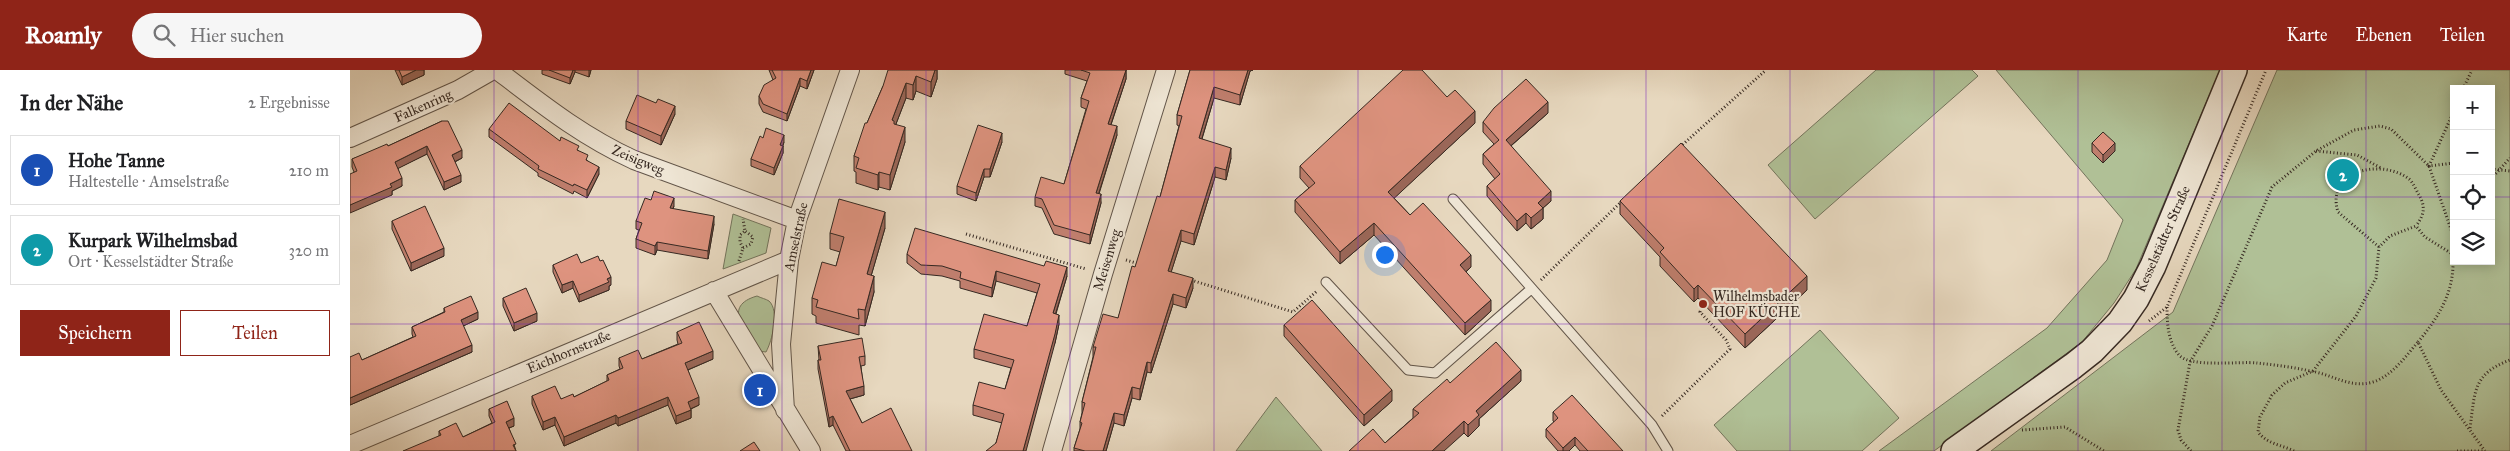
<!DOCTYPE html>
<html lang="de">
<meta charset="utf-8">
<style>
:root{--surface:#fff;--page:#f6f6f6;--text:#202124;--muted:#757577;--line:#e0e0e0;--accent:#8f2418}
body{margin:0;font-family:"IM FELL Great Primer",serif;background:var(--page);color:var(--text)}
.controls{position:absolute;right:15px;top:15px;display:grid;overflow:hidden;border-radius:0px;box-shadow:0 2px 12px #0003}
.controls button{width:45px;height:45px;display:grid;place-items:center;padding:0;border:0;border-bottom:1px solid var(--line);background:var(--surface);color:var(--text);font:25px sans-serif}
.you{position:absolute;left:1034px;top:184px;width:18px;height:18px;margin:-12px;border:4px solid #fff;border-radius:50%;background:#1a73e8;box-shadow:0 0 0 8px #1a73e833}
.badge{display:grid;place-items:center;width:32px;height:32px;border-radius:50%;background:var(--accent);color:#fff;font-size:16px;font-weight:700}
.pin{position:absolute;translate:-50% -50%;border:2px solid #fff;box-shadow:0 1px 5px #0006}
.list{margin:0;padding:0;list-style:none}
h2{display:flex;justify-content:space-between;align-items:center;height:65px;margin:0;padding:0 20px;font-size:21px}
h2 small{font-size:16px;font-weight:400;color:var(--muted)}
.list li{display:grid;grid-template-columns:32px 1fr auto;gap:15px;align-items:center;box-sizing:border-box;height:70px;margin:0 10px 10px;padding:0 10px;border:1px solid var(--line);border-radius:0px}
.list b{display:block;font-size:19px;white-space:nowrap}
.list p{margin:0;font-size:16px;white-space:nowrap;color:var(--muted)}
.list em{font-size:16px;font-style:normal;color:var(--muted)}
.actions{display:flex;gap:10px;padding:15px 20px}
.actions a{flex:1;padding:11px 0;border:1px solid var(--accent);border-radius:0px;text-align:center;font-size:18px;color:var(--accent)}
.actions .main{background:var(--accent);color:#fff}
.icon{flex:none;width:28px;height:28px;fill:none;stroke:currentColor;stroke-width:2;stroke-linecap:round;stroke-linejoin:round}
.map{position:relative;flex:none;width:2160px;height:381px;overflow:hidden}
header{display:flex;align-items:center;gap:30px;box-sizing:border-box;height:70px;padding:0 25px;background:var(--accent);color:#fff}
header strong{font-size:24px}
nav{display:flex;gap:28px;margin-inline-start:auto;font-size:18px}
.search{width:350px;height:45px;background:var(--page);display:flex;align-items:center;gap:12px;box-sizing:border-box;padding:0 18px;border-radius:28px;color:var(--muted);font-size:19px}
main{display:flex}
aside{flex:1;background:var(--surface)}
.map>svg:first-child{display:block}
</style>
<header>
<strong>Roamly</strong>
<div class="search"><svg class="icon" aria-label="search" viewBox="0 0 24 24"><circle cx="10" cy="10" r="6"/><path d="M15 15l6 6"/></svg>Hier suchen</div>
<nav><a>Karte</a><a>Ebenen</a><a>Teilen</a></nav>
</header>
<main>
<aside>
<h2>In der Nähe<small>2 Ergebnisse</small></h2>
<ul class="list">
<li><span class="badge" style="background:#1a4fb4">1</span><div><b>Hohe Tanne</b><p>Haltestelle · Amselstraße</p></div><em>210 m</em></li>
<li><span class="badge" style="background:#0f9aa8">2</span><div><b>Kurpark Wilhelmsbad</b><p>Ort · Kesselstädter Straße</p></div><em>320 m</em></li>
</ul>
<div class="actions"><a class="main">Speichern</a><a>Teilen</a></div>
</aside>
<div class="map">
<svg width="2160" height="381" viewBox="0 0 2160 381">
<rect width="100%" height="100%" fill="#e7d8bf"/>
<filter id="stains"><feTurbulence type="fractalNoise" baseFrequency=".004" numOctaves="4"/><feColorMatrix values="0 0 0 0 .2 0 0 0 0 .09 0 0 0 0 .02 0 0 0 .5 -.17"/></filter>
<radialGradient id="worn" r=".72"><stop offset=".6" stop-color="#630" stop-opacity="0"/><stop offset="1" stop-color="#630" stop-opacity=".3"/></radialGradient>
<!-- green -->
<path fill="#b0c096" stroke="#73745c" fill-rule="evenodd" d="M1526 0H1622L1628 6 1465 149 1418 95Z
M1646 0H1870L1786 199 1764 233 1732 272 1584 381H1529L1697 258 1757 190 1773 150Z
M1927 0H2160V381H1641L1823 242ZM2104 19H2141V191H2104Z
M383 144 421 158 416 183 373 199Z
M407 226C411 228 416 229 419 231 430 241 422 271 416 282L408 281C395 260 372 236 407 226Z
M1470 260 1549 348 1512 381H1387L1364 355Z
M926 327 972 381H886Z"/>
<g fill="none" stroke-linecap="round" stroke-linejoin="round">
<!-- service casing -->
<g stroke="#625549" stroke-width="11">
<path id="service" d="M1103 129 1302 355 1318 381
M976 212 1058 300 1085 303 1181 219"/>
</g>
<!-- minor casing -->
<g stroke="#625549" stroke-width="20">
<path id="minor" d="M147 0C193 35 232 66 284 90L447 150
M0 68 108 20 143 0
M364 221 461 381
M435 340 431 274 439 190 447 150 500 0
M0 375 439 190
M702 381 753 204 816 0"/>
</g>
<!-- secondary casing -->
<g stroke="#362922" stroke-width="28">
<path id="secondary" d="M1604 381 1723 296 1742 281 1770 252 1786 229 1803 196 1884 0"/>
</g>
<!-- path -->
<path stroke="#362922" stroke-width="3" stroke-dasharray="1 2.5" stroke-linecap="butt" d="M2113 19 2122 0
M2104 41 2079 96 2104 93
M1330 77 1416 0
M1966 81 2007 85 2031 98
M2141 99 2160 101
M2141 109 2160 88
M616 164 736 199
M2029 177 1988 142C1975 100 2032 88 2059 109 2063 112 2066 120 2069 125 2076 137 2074 145 2066 156
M393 178 401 174 403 167 395 161
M776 190 789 194
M389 191 393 178 390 172V165L395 161 393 149
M841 210 943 242 967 221
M1191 210 1272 131
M1817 237C1817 253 1818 272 1829 285 1840 298 1890 291 1907 293 1925 295 1943 297 1960 301 1982 304 2000 319 2023 312 2042 306 2056 286 2068 272L2091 320 2135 381
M1799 251 1817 237 1916 0
M2068 272C2087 249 2102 226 2103 196 2104 185 2103 175 2103 165
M1312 346 1380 279 1376 270 1350 242 1353 234
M2120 358C2125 323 2122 304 2160 290
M1672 360 1715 357 1754 381
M1841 381 1831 370 1828 360 1840 292 1862 256 1922 117 1966 81 2004 60 2030 56 2041 59 2079 96 2103 165
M1944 381C1932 375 1917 374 1908 362L1910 347 1922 325 1935 313 1963 301 2006 246 2026 208 2029 177 2040 166 2066 156 2075 167 2104 185
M2107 381H2135"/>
<!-- service -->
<use href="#service" stroke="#efe6d5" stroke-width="9"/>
<!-- minor -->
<use href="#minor" stroke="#efe6d5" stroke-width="18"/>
<!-- secondary -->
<use href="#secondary" stroke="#efe6d5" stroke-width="25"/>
</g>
<!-- wall -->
<path fill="#bf7e6d" stroke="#362922" d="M45 0H74V5L52 15Z
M192 0H241L239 7 225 2 220 14 192 4Z
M419 0H464L457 19 450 16 437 51 413 42 409 34V26L423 10Z
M587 0V9L581 27 566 21 563 30 556 28 546 54 555 72 540 120 529 117 528 120 506 113V102L504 101V86L517 53 533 16Z
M715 0H776V9L761 55 767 65 749 124 751 133 740 174 704 164 692 138 685 136V127L714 114 736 39 731 37V28L737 11 715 4Z
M840 0H903L900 1 890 35 864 28 852 69 881 88 876 110 865 107 844 175 831 171 821 202 843 218 836 238 823 234 801 303 797 302 790 330 782 328 774 356 764 353 756 381H724V378L730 359V352L732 343V332L743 287V277L768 248 810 127 829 56 827 55V45Z
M1097 27 1125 53 1044 128 1060 145 1121 197 1116 202 1141 241 1115 265 1024 165 990 194 945 142V130L959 118 950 108V96Z
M1198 43 1161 76 1201 131 1193 138V149L1181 159 1176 153 1167 161 1137 126V116L1145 109 1133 94V84L1144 74 1133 62V52Z
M325 44 311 75 276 59V51Z
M92 51 112 88 105 92 111 112 94 120 77 84 48 98 52 116 42 121V125L4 102 2 97V89L38 76Z
M139 59 210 71 229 81 249 104 237 128 224 121 223 124 188 106V103L139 67Z
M413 68 434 72 433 76V83L424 105 401 96V89Z
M652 72 640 107H634L626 131 607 124V116Z
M1742 73 1765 81 1753 93 1742 82Z
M301 130 324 136 323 139 364 154 358 189 307 180 305 185 286 178V169L289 160 286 159V151Z
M1270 131 1457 220 1395 278 1348 228 1344 232 1310 196V187L1270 144Z
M42 151 94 186 61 201 42 159Z
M535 158 521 206 524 222 515 256 509 255V265L466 253V246L462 244V228L486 196 490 182 480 179V163Z
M557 184 717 206 706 244 709 254 705 273 646 373 652 353 623 345V335L655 319 661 298 624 288V279L677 256 687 223 646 211 642 227 610 218V211L592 206 571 204 557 193Z
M231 193 261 215 259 216V220L229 232 223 218 212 223 203 202V195Z
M153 228 187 251 164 261 153 236Z
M94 238 128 249 113 256 122 282 0 335V287L12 290 63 267 62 264V257L94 242Z
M934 255 1042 331 1014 356 934 266Z
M327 262 363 289 338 300 349 335 341 339V348L326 354 318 335 268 356 266 353 214 376 205 355 193 360 182 334V326L211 329 224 327 257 311V305L270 299 269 296V288L292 289 328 274 327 270Z
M468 276 515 286V295L511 296 514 325 500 329 512 353 562 381H496L483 355 479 357 468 299V290H469Z
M1171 311 1129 349V356L1118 367 1114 363 1035 373 1063 348V339L1100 313Z
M139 339 164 356 159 358 166 381 89 366V361L113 367 142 353 139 346Z
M1203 342 1273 381H1230L1225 375 1219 381H1208L1196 367V359L1204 352 1203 351Z"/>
<!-- shaded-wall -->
<path fill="#9b6759" stroke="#362922" d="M66 0H74V5L52 15V7Z
M223 0H225V2L220 14V8Z
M239 0H241L239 7Z
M461 0H464L457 19V11Z
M585 0H587V9L581 27V12Z
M776 0V9L758 63V54Z
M898 0H903L900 1 890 35V25Z
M566 6V21L563 30V15Z
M450 8V16L437 51V44Z
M556 13V28L544 59 542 50Z
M864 17V28L849 78V68Z
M1198 32V43L1156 80V70Z
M325 36V44L311 75V66Z
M1125 41V53L1038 134V122Z
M767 56V65L746 132V123Z
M555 57V72L540 120V105Z
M652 63V72L640 107V99Z
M434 65V72L430 82V75Z
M1765 73V81L1753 93V85Z
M77 76V84L45 100V92Z
M433 76V83L424 105V98Z
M881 78V88L876 110V100Z
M112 80V88L102 93V85Z
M249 97V104L237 128V120Z
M865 97V107L844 175V164Z
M634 99V107L626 131V123Z
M529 102V117L528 120V105Z
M111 105V112L94 120V112Z
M52 108V116L42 121V125L0 143V135L40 114Z
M1201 121V131L1193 138V149L1181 159V148L1188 133Z
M751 124V133L740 174V165Z
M324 128V136L320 146V138Z
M535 142V158L517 220V204Z
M1176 143V153L1167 161V151Z
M364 146V154L358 189V181Z
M1024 153V165L990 194V182Z
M831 160V171L818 212V201Z
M307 172V180L305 185V176Z
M94 178V186L61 201V193Z
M1121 185V197L1110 207V195Z
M717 197V206L703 252V243Z
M646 201V211L642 227V218Z
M524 206V222L515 256V240Z
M1457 206V220L1395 278V264Z
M261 207V215L259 216V220L229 232V225Z
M843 208V218L836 238V228Z
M223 211V218L212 223V215Z
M1348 215V228L1344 232V219Z
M823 224V234L801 303V293Z
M1141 230V241L1115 265V253Z
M128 242V249L111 257V250Z
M187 243V251L164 261V253Z
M709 245V254L705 273 676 381H673Z
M122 275V282L0 335V328Z
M363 281V289L335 301V293Z
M797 292V302L790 330V319Z
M1171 300V311L1129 349V356L1118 367V355L1126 341Z
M514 316V325L496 330V321Z
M782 317V328L774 356V345Z
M1042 320V331L1014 356V345Z
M318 327V335L268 356V348Z
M349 327V335L338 340V332Z
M341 340V348L326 354V346Z
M764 343V353L756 381H753Z
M266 345V353L214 376V367Z
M483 346V355L479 357V348Z
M205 347V355L193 360V352Z
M164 348V356L156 359V352Z
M1114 351V363L1094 381H1082Z
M1225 367V375L1219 381H1213V378Z"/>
<!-- building -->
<path fill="#de937f" stroke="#362922" d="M49 0H66L52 7Z
M199 0H223L220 8Z
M422 0H461L457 11 450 8 437 44 413 34 409 26 414 15 426 8Z
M538 0H585L581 12 566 6 563 15 556 13 542 50 544 51V54L555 57 540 105 529 102 528 105 506 98 509 88 504 86 515 53H517L533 16Z
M731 0H776L758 54 767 56 746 123 751 124 740 165 704 155 692 129 685 127 691 107 714 114 739 31 731 28 740 3Z
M840 0H898L890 25 864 17 849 68 881 78 876 100 865 97 844 164 831 160 818 201 843 208 836 228 823 224 801 293 797 292 790 319 782 317 774 345 764 343 753 381H735L724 378 732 353 730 352 735 333 732 332 746 277H743L753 244 768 248 782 196 785 197 807 126 810 127 832 46 827 45Z
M1053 0H1072L1097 27 1105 20 1125 41 1038 122 1060 145 1073 133 1121 185 1110 195 1141 230 1115 253 1024 153 990 182 945 130 965 113 950 96Z
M1176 9 1198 32 1156 70 1201 121 1188 133 1193 138 1181 148 1176 143 1167 151 1137 116 1150 104 1133 84 1149 70 1133 52 1144 38Z
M287 25 306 33 308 29 325 36 311 66 276 51Z
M159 33 210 71 211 67 229 76 227 80 238 85 236 90 249 97 237 120 224 114 223 116 188 99 189 96 139 59Z
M92 51H98L112 80 102 85 111 105 94 112 77 76 45 92 52 108 40 114 42 117 0 135V104L7 101 2 89 37 74 38 76Z
M628 55 652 63 640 99H634L626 123 607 116Z
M416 58 434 65 430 75 433 76 424 98 401 89 410 66 413 68Z
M1753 62 1765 73 1753 85 1742 73Z
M1331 73 1457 206 1395 264 1348 215 1344 219 1310 182 1314 178 1270 131Z
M304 121 324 128 320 138 364 146 358 181 307 172 305 176 286 169 292 153 286 151 295 128 301 130Z
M489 129 535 142 517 204 524 206 515 240 508 239 509 249 466 237 468 230 462 228 472 192 486 196 494 167 480 163Z
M75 136 94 178 61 193 42 151Z
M565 158 694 196 696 191 717 197 703 243 709 245 705 264 673 381H636L646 373 654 344 623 335 629 312 655 319 664 290 624 279 634 244 677 256 690 214 646 201 642 218 610 208 611 202 592 196 571 195 557 184Z
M227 184 231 193 248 186 250 191 253 190 261 207 257 209 259 212 229 225 223 211 212 215 203 195Z
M176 218 187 243 164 253 153 228Z
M121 226 128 242 111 250 122 275 0 328V287L9 283 12 290 66 266 62 257 95 242 94 238Z
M962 230 1042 320 1014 345 934 255Z
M349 252 363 281 335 293 349 327 338 332 341 340 326 346 318 327 268 348 266 345 214 367 205 347 193 352 182 326 205 316 211 329 223 324 224 327 259 310 257 305 273 298 269 288 288 280 292 289 332 273 327 262Z
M512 268 515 286 509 287 514 316 496 321 512 353 541 338 562 381H500L483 346 479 348 468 290H471L468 276Z
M1146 272 1171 300 1126 341 1129 345 1118 355 1114 351 1082 381H999L1023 359 1035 373 1069 343 1063 339 1097 309 1100 313Z
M1222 325 1273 381H1238L1225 367 1213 378 1196 359 1208 348 1203 342Z
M157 331 164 348 156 352 166 374 163 375 166 381H53L91 365 89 361 106 353 113 367 145 352 139 339Z
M404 372 410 381H390Z"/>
<!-- grid -->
<path fill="none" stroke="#7b2cbf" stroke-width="1" stroke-opacity="0.55" d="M144 0V381M288 0V381M432 0V381M576 0V381M720 0V381M864 0V381M1008 0V381M1152 0V381M1296 0V381M1440 0V381M1584 0V381M1728 0V381M1872 0V381M2016 0V381M0 127H2104M2141 127H2160M0 254H2160"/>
<!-- markers -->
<circle fill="#8f2418" stroke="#efe6d5" stroke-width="2" cx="1353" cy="234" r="5"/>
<g text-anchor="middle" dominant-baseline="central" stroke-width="4.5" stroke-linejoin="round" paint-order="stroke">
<!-- street labels -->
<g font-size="14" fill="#362922" stroke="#efe6d5">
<text transform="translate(73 36) rotate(-24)">Falkenring</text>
<text transform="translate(288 90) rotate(23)">Zeisigweg</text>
<text transform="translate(446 167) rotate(-78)">Amselstraße</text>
<text transform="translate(1813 169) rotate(-66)">Kesselstädter Straße</text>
<text transform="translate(757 190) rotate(-73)">Meisenweg</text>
<text transform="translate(219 282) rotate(-23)">Eichhornstraße</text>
</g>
<!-- poi labels -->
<g font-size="14" fill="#362922" stroke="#efe6d5" text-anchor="start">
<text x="1363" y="226">Wilhelmsbader<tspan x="1363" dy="16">HOF KÜCHE</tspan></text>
</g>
</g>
<rect width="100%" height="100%" filter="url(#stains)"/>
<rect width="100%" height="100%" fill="url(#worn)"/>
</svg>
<div class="controls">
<button>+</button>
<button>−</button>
<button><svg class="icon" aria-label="locate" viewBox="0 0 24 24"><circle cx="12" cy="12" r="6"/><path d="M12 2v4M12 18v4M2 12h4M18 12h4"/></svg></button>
<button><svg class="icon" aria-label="layers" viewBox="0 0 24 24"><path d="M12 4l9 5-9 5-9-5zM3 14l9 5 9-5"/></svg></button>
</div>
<div class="you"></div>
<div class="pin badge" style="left:410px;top:320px;background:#1a4fb4">1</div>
<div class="pin badge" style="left:1993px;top:105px;background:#0f9aa8">2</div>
</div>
</main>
